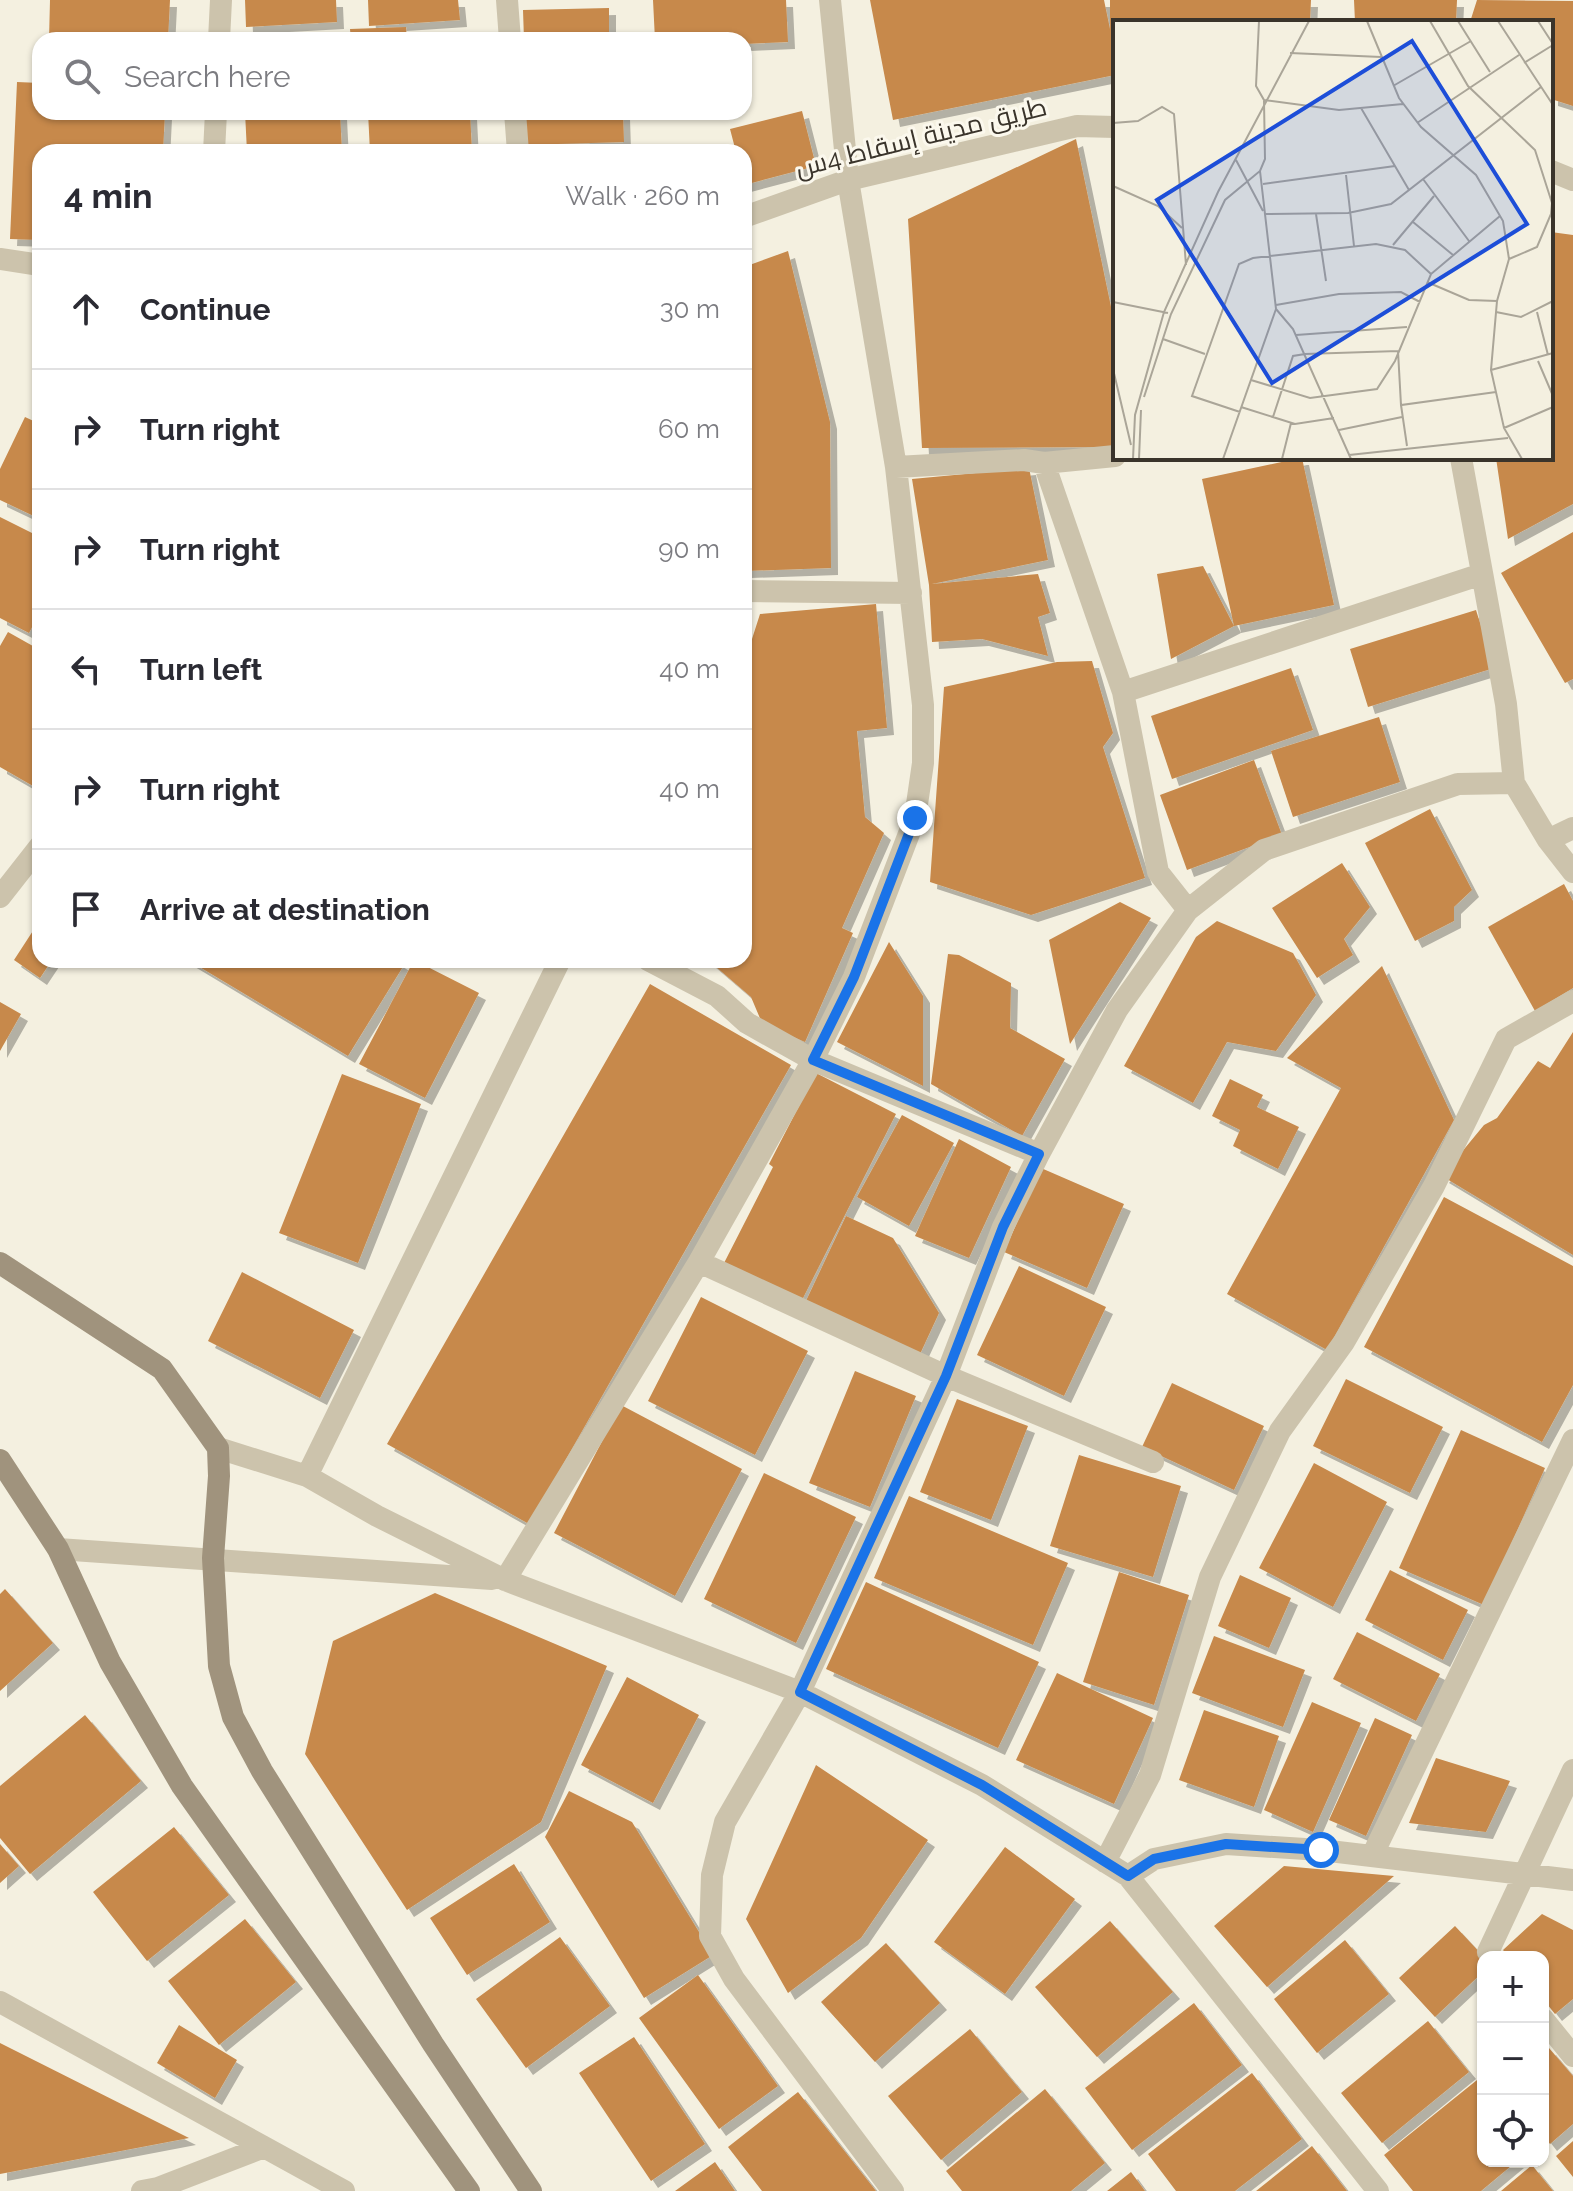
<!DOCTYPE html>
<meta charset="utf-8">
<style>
:root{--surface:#fff;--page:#f2f2f3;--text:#2b2b33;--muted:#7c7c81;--line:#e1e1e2}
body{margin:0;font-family:Raleway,Cairo,sans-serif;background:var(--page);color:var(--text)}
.controls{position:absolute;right:24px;bottom:24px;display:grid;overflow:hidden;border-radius:16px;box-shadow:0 2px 6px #0004}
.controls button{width:72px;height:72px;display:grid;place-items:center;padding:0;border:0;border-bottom:2px solid var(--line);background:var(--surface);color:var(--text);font:40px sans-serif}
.stop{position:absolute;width:24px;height:24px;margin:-18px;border:6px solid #1a73e8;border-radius:50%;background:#fff}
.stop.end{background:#1a73e8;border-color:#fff;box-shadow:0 2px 8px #0008}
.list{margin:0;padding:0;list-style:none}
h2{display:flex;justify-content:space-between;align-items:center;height:104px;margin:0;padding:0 32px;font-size:34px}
h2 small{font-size:26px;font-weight:400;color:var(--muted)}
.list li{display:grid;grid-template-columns:52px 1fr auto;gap:24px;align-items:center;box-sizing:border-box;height:120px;padding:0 32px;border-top:2px solid var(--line)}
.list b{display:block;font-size:30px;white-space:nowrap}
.list em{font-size:26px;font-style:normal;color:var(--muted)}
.icon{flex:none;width:44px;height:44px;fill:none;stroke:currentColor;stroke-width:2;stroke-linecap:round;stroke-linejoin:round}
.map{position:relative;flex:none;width:1573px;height:2191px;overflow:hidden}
.search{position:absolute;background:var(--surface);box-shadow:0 2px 6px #0004;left:32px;top:32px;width:720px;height:88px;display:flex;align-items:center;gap:20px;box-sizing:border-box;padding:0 28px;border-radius:24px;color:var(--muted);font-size:30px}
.panel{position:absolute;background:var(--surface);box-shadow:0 2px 6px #0004;left:32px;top:144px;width:720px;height:824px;border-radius:24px}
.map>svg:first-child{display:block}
</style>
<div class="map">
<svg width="1573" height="2191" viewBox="0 0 1573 2191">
<defs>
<filter id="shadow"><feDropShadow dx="7" dy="7" stdDeviation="0" flood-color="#0004"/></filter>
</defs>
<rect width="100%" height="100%" fill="#f4f0e0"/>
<!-- building -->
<path fill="#c7894b" filter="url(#shadow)" d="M50 0H170L168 40H49Z
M245 0H336L337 22 246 27Z
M368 0H458L460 20 369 26Z
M653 0H786L788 42 744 44V40H655Z
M870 0H1104L1110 29V0H1311L1310 22H1115V75L893 120Z
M1354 0H1457L1456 22H1355Z
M1477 0 1573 1V106L1551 99V22H1470Z
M609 8V40H524L523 10Z
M406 27 407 40H351L350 29Z
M336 35V40H283V38Z
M17 82 40 83V112H165L163 152H40V240L10 239Z
M802 111 816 166 744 185V152H736L730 129Z
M245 112H340L342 152H247Z
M368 112H470L472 152H370Z
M523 112H623L624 142 524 145Z
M1076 139 1115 326V447L922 448 908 219Z
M1551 232 1573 235V504L1508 539 1496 458H1551Z
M788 251 830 422 831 568 744 571V267Z
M25 417 40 424V519L0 500V469Z
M1300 458H1302L1334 605 1234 626 1171 659 1157 574 1203 566 1234 626 1202 479Z
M1029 468 1048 560 932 584 1038 574 1050 613 1038 617 1048 656 982 639 932 642 929 585 912 479Z
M0 517 40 537V612L29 633 0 618Z
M1573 532V679L1565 683 1501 573Z
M876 604 887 728 857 731 865 817 884 833 842 928 853 933 805 1042 762 1023 751 997 708 960H744V664L760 614Z
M1476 610 1494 668 1368 707 1350 649Z
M8 632 40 650V790L0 767V646Z
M1092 661 1113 733 1103 747 1145 878 1031 915 930 882 944 687 1057 662Z
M1291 668 1313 730 1172 779 1151 716Z
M1379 717 1400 782 1293 817 1271 751Z
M1254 760 1282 835 1187 870 1160 795Z
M1430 809 1472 890 1454 907V921L1415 941 1365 843Z
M1342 863 1370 907 1344 939 1353 955 1317 978 1272 908Z
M1564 884 1573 901V988L1535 1011 1488 927Z
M1120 902 1151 918 1070 1044 1049 940Z
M40 920V960H52L40 978 14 960Z
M1217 921 1293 953 1316 995 1276 1051 1227 1042 1193 1103 1124 1066 1196 937Z
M889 942 923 996V1086L837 1042Z
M948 954 959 955 1011 983 1010 1028 1065 1059 1022 1136 931 1084Z
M188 960H396L404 965 348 1056Z
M414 960 479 993 425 1098 359 1064Z
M1382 966 1454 1120 1327 1350 1227 1294 1341 1088 1287 1058Z
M650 984 791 1065 529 1524 387 1444Z
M0 1002 21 1014 0 1051Z
M1573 1032V1255L1442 1176 1484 1125 1497 1118 1538 1061 1550 1068Z
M816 1073 896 1114 800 1304 723 1265 773 1167 769 1164Z
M342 1074 421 1104 358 1263 279 1233Z
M1230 1079 1263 1095 1257 1107 1299 1127 1278 1169 1233 1146 1240 1130 1212 1116Z
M902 1115 954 1143 909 1226 857 1197Z
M959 1139 1011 1167 969 1258 915 1236Z
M1041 1168 1124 1204 1087 1288 1004 1252Z
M1444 1197 1573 1266V1385L1542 1442 1364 1347Z
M846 1216 893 1238 939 1313 920 1354 806 1301Z
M1019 1266 1106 1307 1064 1396 977 1355Z
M242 1272 354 1330 320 1398 208 1341Z
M701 1297 808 1351 755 1455 648 1401Z
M855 1371 916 1396 870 1507 809 1483Z
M1346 1379 1443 1427 1410 1493 1313 1446Z
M1172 1383 1264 1426 1234 1490 1142 1447Z
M957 1399 1028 1426 991 1520 920 1492Z
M621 1405 742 1469 675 1596 554 1533Z
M1461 1430 1545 1468 1484 1605 1399 1568Z
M1079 1455 1181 1486 1153 1577 1050 1546Z
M1314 1463 1387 1502 1333 1607 1259 1568Z
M764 1473 856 1517 796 1643 704 1599Z
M909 1496 1068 1563 1033 1645 874 1578Z
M1390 1570 1468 1610 1443 1660 1365 1620Z
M1119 1572 1189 1595 1154 1705 1083 1682Z
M1240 1575 1291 1598 1269 1648 1218 1626Z
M866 1582 1039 1662 998 1748 826 1669Z
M5 1589 53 1643 0 1691V1594Z
M435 1593 607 1666 541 1822 407 1910 305 1754 333 1641Z
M1357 1632 1440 1674 1416 1721 1333 1679Z
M1214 1636 1305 1670 1283 1727 1192 1693Z
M1057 1673 1153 1718 1114 1804 1016 1760Z
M627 1677 699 1715 653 1803 581 1765Z
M1312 1702 1361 1723 1313 1832 1264 1810Z
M1204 1710 1279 1736 1254 1807 1179 1780Z
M85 1715 141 1781 30 1874 0 1838V1786Z
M1375 1718 1412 1735 1366 1836 1329 1820Z
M1436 1758 1510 1781 1486 1832 1409 1823Z
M816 1765 928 1840 861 1938 788 1993 746 1919Z
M569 1791 632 1822 713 1955 644 1998 545 1837Z
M174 1827 229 1895 147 1961 93 1892Z
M0 1844 19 1866 0 1883Z
M1005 1847 1075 1899 1005 1994 934 1942Z
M514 1864 550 1922 467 1975 430 1918Z
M1284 1866 1394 1876 1267 1987 1214 1926Z
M1542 1914 1573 1930V1999L1555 2014 1543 1999V1957H1509L1503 1950Z
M245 1919 296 1982 219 2045 168 1981Z
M1110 1921 1173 1992 1097 2057 1035 1987Z
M1455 1926 1483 1956V1972L1435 2017 1399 1978Z
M560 1937 610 2006 526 2068 476 1999Z
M1345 1940 1389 1994 1317 2053 1274 1999Z
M886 1943 940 2003 875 2062 821 2002Z
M698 1975 778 2086 719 2129 639 2018Z
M1194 2003 1242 2065 1132 2150 1085 2088Z
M1428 2021 1469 2072 1382 2143 1341 2093Z
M179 2025 237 2060 215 2098 157 2063Z
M970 2029 1022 2092 941 2160 888 2096Z
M634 2037 705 2144 651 2181 579 2073Z
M0 2043 189 2138 0 2174Z
M1549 2048 1573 2076V2124L1550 2144 1543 2135V2053Z
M1252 2073 1302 2139 1235 2191H1176L1148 2154Z
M1482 2076 1483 2161H1517L1481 2191H1413L1384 2155Z
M1045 2089 1105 2163 1071 2191H962L946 2171Z
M798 2092 876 2191H762L728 2147Z
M1573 2141V2177L1556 2156Z
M1312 2146 1347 2191H1256Z
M715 2162 735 2191H675Z
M1532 2165 1553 2191H1501Z
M1131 2172 1145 2191H1107Z"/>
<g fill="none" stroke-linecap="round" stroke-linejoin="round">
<!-- minor -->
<path stroke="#ccc3ac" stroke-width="22" d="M507 0 510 40
M219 40 221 0
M515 112 518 152
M214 152 216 112
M1461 458 1506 704 1514 783 1548 840 1573 872
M1044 463 1123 692 1158 872 1188 910
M896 467 1024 460 1044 463 1115 456
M744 591 911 593
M1123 692 1482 574
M1548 840 1573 828
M0 897 40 846
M648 960 717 996 747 1023 813 1060 1039 1154
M699 1262 946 1376 1153 1462
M218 1448 307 1476 377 1516 505 1580 800 1692 982 1785 1128 1876 1378 2191
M307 1476 560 960
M58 1549 492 1579
M505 1580 699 1262 813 1060 854 977 915 818 923 763V705L896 467 848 180 830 0
M1372 1856 1573 1440
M1105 1862 1150 1775 1210 1577 1280 1431 1344 1342 1434 1186 1506 1039 1573 1001
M1128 1876 1154 1859 1226 1844 1321 1850 1573 1880
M1492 1957 1488 1952 1573 1770
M0 2002 344 2191
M1543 2019 1573 2056
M142 2191 158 2188 264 2147
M893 2191 734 1979 710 1936 712 1875 725 1822 800 1692 946 1376 1003 1227 1039 1154 1117 1010 1188 910 1264 850 1458 784 1514 783"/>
<!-- tertiary -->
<path stroke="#ccc3ac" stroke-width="22" d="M1551 171 1573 180
M744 217 848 180 1077 126 1115 127
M0 259 40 265"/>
<!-- secondary -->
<path stroke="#a0937d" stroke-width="22" d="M0 1263 162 1369 218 1448 219 1476 213 1558 219 1666 233 1717 262 1771 433 2044 531 2191
M0 1460 58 1549 110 1662 182 1786 469 2191"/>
</g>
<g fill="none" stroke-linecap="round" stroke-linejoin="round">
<!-- route -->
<path stroke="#1a73e8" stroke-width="10" d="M915 818 854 977 813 1060 1039 1154 1003 1227 946 1376 800 1692 982 1785 1128 1876 1154 1859 1226 1844 1321 1850"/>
</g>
<g text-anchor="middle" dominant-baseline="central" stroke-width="6" stroke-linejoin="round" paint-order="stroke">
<!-- street labels -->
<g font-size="26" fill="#3a342b" stroke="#fbf8ed">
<text transform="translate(921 137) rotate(-14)">طريق مدينة إسقاط 4س</text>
</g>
</g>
<!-- overview -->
<g transform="translate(1113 20)">
<rect width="440" height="440" fill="#f4f0e0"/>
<path fill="none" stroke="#aaa598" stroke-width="2" d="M146 1 143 66 151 80 226 90 290 84M254 1 286 78 308 107 363 155 390 201 396 239 384 281 378 350 391 408 409 439M317 1 355 66 422 130 439 183 438 194 424 227 396 239M345 1 377 52M385 1 440 85M425 1 440 24M177 33 268 37M411 43 440 25M280 66 358 21M248 88 296 170M0 103 25 101 49 87 61 94 73 245M304 103 406 35M123 140 150 191M233 155 241 226M310 159 356 221M150 164 282 146M0 166 45 186 69 208M152 194 235 193 278 184 428 67M203 194 213 261M300 202 340 235M280 225 321 176M314 262 356 280 384 281M0 282 55 293M163 285 226 274 288 272 307 282M163 289 180 309 238 439M383 292 408 297 440 281M424 292 435 335M183 315 294 307M50 319 92 334M425 341 440 376M0 349 18 425M378 350 440 333M138 360 197 378 264 369 282 341 318 254 387 196M31 377 58 294 112 180 147 151 152 139 151 81M288 385 294 426M128 387 182 404 221 398M127 392 79 376 126 244 140 238 263 224 292 230 318 254M160 397 180 336 192 334 285 331 288 385 383 372M391 408 440 387M226 410 289 397M236 435 395 418M20 439 22 395 51 292 105 172 196 1M26 439 28 390M110 439 163 289 147 151M169 439 178 403"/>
<path fill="#1d4ed8" fill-opacity="0.15" stroke="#1d4ed8" stroke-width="4" d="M299 21 414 204 159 363 44 180Z"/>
<rect width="440" height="440" fill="none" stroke="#3a342b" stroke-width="4"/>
</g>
</svg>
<div class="controls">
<button>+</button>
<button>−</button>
<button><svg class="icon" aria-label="locate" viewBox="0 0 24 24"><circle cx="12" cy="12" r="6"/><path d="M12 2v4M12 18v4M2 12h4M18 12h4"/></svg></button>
</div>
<div class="stop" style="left:1321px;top:1850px"></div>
<div class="stop end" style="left:915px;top:818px"></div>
<div class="search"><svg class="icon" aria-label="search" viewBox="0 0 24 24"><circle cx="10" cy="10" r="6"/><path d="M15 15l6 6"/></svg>Search here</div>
<section class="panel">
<h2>4 min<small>Walk · 260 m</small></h2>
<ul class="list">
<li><svg class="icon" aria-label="ahead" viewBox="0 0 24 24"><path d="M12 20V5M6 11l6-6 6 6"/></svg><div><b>Continue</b></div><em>30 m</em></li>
<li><svg class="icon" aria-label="right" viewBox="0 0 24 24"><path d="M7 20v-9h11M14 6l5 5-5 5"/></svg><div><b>Turn right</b></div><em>60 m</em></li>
<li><svg class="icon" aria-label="right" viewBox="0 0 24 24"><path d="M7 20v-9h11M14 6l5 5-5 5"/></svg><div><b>Turn right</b></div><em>90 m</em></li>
<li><svg class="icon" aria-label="left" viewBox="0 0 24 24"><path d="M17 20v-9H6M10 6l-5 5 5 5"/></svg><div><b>Turn left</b></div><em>40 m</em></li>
<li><svg class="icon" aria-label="right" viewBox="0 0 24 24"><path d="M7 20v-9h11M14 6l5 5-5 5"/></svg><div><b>Turn right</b></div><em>40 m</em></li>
<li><svg class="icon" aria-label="arrive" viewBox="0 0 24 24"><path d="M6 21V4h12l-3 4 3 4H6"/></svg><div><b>Arrive at destination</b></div></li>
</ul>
</section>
</div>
